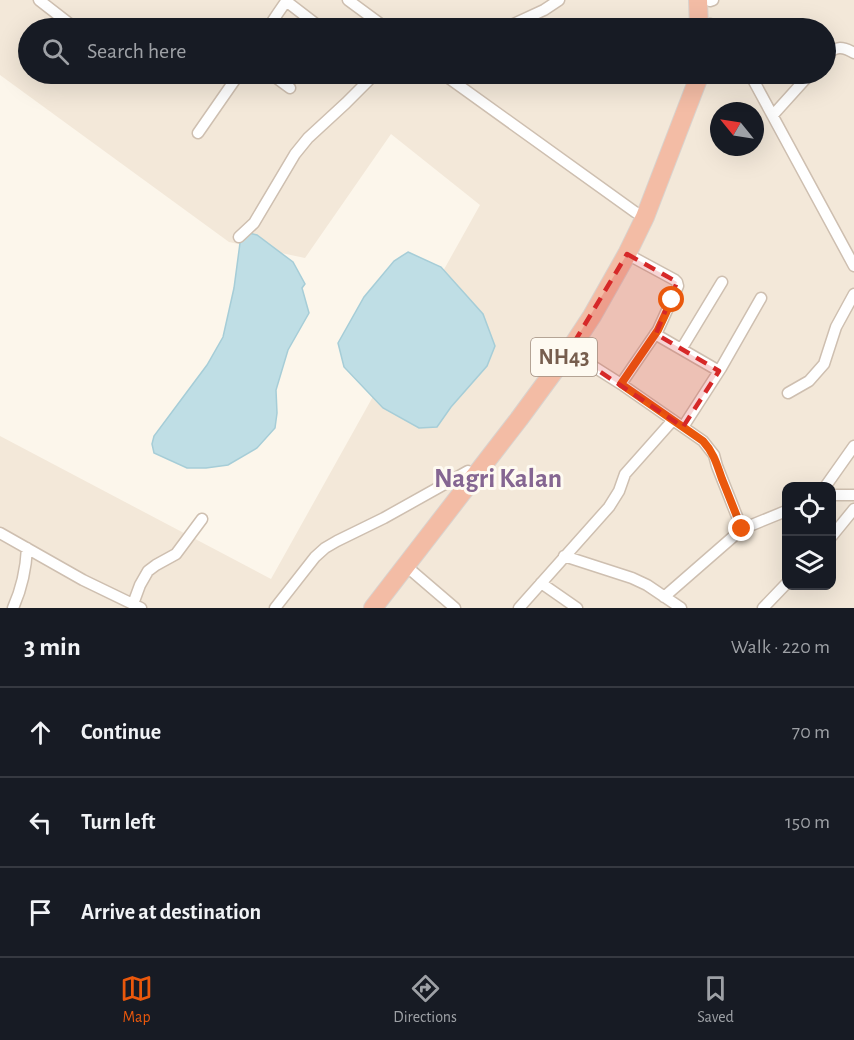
<!DOCTYPE html>
<meta charset="utf-8">
<style>
:root{--surface:#171b24;--page:#242831;--text:#f1f3f6;--muted:#9ea1a6;--line:#363941;--accent:#ea580c}
body{margin:0;font-family:"Alegreya Sans",sans-serif;background:var(--page);color:var(--text)}
.controls{position:absolute;right:18px;bottom:18px;display:grid;overflow:hidden;border-radius:12px;box-shadow:0 6px 24px #0002}
.controls button{width:54px;height:54px;display:grid;place-items:center;padding:0;border:0;border-bottom:2px solid var(--line);background:var(--surface);color:var(--text);font:30px sans-serif}
.compass{position:absolute;left:710px;top:102px;width:54px;height:54px;border-radius:50%;background:var(--surface);box-shadow:0 6px 24px #0002;rotate:300deg}
.stop{position:absolute;width:18px;height:18px;margin:-14px;border:4px solid #ea580c;border-radius:50%;background:#fff}
.stop.end{background:#ea580c;border-color:#fff;box-shadow:0 2px 6px #0008}
.list{margin:0;padding:0;list-style:none}
h2{display:flex;justify-content:space-between;align-items:center;height:78px;margin:0;padding:0 24px;font-size:26px}
h2 small{font-size:20px;font-weight:400;color:var(--muted)}
.list li{display:grid;grid-template-columns:39px 1fr auto;gap:18px;align-items:center;box-sizing:border-box;height:90px;padding:0 24px;border-top:2px solid var(--line)}
.list b{display:block;font-size:22px;white-space:nowrap}
.list em{font-size:20px;font-style:normal;color:var(--muted)}
.icon{flex:none;width:33px;height:33px;fill:none;stroke:currentColor;stroke-width:2;stroke-linecap:round;stroke-linejoin:round}
.map{position:relative;flex:none;width:854px;height:608px;overflow:hidden}
.search{position:absolute;background:var(--surface);box-shadow:0 6px 24px #0002;left:18px;right:18px;top:18px;height:66px;display:flex;align-items:center;gap:15px;box-sizing:border-box;padding:0 21px;border-radius:33px;color:var(--muted);font-size:22px}
.sheet{height:348px;background:var(--surface)}
nav{display:flex;justify-content:space-around;align-items:center;box-sizing:border-box;height:84px;border-top:2px solid var(--line);background:var(--surface);font-size:16px;color:var(--muted)}
nav a{display:grid;justify-items:center;gap:3px}
nav .on{color:var(--accent)}
.map>svg:first-child{display:block}
</style>
<div class="map">
<svg width="854" height="608" viewBox="0 0 854 608">
<rect width="100%" height="100%" fill="#fcf6eb"/>
<!-- residential -->
<path fill="#f3e8d9" fill-rule="evenodd" d="M0 0H854V608H0V436L271 579 480 205 391 134 305 258 229 242 0 75ZM28 28H826V74H28ZM719 111H755V147H719ZM786 487H832V586H786Z"/>
<!-- water -->
<path fill="#bfdee5" stroke="#a6cdd7" stroke-width="1.5" d="M249 233 257 235 293 262 305 284 302 288 309 313 288 350 276 390 277 413 275 428 257 448 228 465 206 468H187L154 453 152 444 154 436 207 365 223 337 234 288 240 243Z
M408 252 441 267 483 314 495 346 487 366 451 407 437 427 419 428 383 408 344 367 338 343 364 297 394 261Z"/>
<g fill="none" stroke-linecap="round" stroke-linejoin="round">
<!-- street casing -->
<g stroke="#cebfb0" stroke-width="13">
<path id="street" d="M39 0 75 28
M348 0 386 28
M286 1 321 28
M710 1 713 0
M710 24 715 28
M268 28 278 13 287 0
M505 28 544 10 559 0
M826 56C835 46 842 46 854 53
M271 74 290 88
M443 74 635 212 645 217
M750 74 854 266
M773 115 810 74
M198 133 239 74
M239 237 254 223 295 154 308 138 346 103 375 74
M655 334 719 371
M682 348 722 282
M569 351 621 384 703 441 714 455 717 466 742 529
M621 384 658 330 678 286 677 282 675 280 627 254
M788 393 809 381 824 364 836 327 854 294
M683 427 721 368 761 298
M825 487 854 446
M832 495H854
M0 533 83 580 141 608
M832 536 854 509
M564 556 632 578 647 585 681 608
M406 566 455 608
M541 583 577 608
M664 597 742 529 786 511
M133 604 140 585 148 571 156 565 176 554 202 519
M13 608C22 588 26 569 27 548
M275 608 315 557 325 548 337 541 384 518 468 471
M519 608 609 507 619 491 625 474 673 420
M763 608 786 584"/>
</g>
<!-- highway casing -->
<g stroke="#d9d2cd" stroke-width="20">
<path id="highway" d="M698 0 699 28
M373 608 519 419 569 351 592 316 627 254 645 217 700 74"/>
</g>
<!-- street -->
<use href="#street" stroke="#fff" stroke-width="10"/>
<!-- highway -->
<use href="#highway" stroke="#f3bca5" stroke-width="18"/>
</g>
<g fill="none" stroke-linecap="round" stroke-linejoin="round">
<!-- route -->
<path stroke="#ea580c" stroke-width="8" d="M672 300 658 330 621 384 703 441C714 453 717 465 722 479 729 496 735 512 742 529"/>
</g>
<!-- marked area -->
<path fill="#d62828" fill-opacity="0.2" stroke="#d62828" stroke-width="4.5" stroke-dasharray="12 8" stroke-linejoin="round" d="M627 254 677 282 656 334 719 371 683 427 569 351Z"/>
<g text-anchor="middle" dominant-baseline="central" stroke-width="6" stroke-linejoin="round" paint-order="stroke">
<!-- shield labels -->
<rect fill="#fefaf1" stroke="#a08d7f" stroke-width="1.5" x="531" y="338" width="66" height="38" rx="4.5"/>
<g font-size="22" font-weight="bold" fill="#775e4e">
<text x="564" y="357">NH43</text>
</g>
<!-- quarter labels -->
<g font-size="27" font-weight="bold" fill="#856692" stroke="#fefaf1">
<text x="498" y="478">Nagri Kalan</text>
</g>
</g>
</svg>
<div class="controls">
<button><svg class="icon" aria-label="locate" viewBox="0 0 24 24"><circle cx="12" cy="12" r="6"/><path d="M12 2v4M12 18v4M2 12h4M18 12h4"/></svg></button>
<button><svg class="icon" aria-label="layers" viewBox="0 0 24 24"><path d="M12 4l9 5-9 5-9-5zM3 14l9 5 9-5"/></svg></button>
</div>
<svg class="compass" viewBox="-18 -18 36 36"><path d="M0-13l5 13h-10z" fill="#e53935"/><path d="M0 13l5-13h-10z" fill="#9ea1a6"/></svg>
<div class="stop" style="left:672px;top:300px"></div>
<div class="stop end" style="left:742px;top:529px"></div>
<div class="search"><svg class="icon" aria-label="search" viewBox="0 0 24 24"><circle cx="10" cy="10" r="6"/><path d="M15 15l6 6"/></svg>Search here</div>
</div>
<section class="sheet">
<h2>3 min<small>Walk · 220 m</small></h2>
<ul class="list">
<li><svg class="icon" aria-label="ahead" viewBox="0 0 24 24"><path d="M12 20V5M6 11l6-6 6 6"/></svg><div><b>Continue</b></div><em>70 m</em></li>
<li><svg class="icon" aria-label="left" viewBox="0 0 24 24"><path d="M17 20v-9H6M10 6l-5 5 5 5"/></svg><div><b>Turn left</b></div><em>150 m</em></li>
<li><svg class="icon" aria-label="arrive" viewBox="0 0 24 24"><path d="M6 21V4h12l-3 4 3 4H6"/></svg><div><b>Arrive at destination</b></div></li>
</ul>
</section>
<nav>
<a class="on"><svg class="icon" aria-label="map" viewBox="0 0 24 24"><path d="M3 6l6-2 6 2 6-2v14l-6 2-6-2-6 2zM9 4v14M15 6v14"/></svg>Map</a>
<a><svg class="icon" aria-label="directions" viewBox="0 0 24 24"><path d="M12 3l9 9-9 9-9-9zM9 14v-3h6M13 9l2 2-2 2"/></svg>Directions</a>
<a><svg class="icon" aria-label="saved" viewBox="0 0 24 24"><path d="M7 4h10v16l-5-4-5 4z"/></svg>Saved</a>
</nav>
